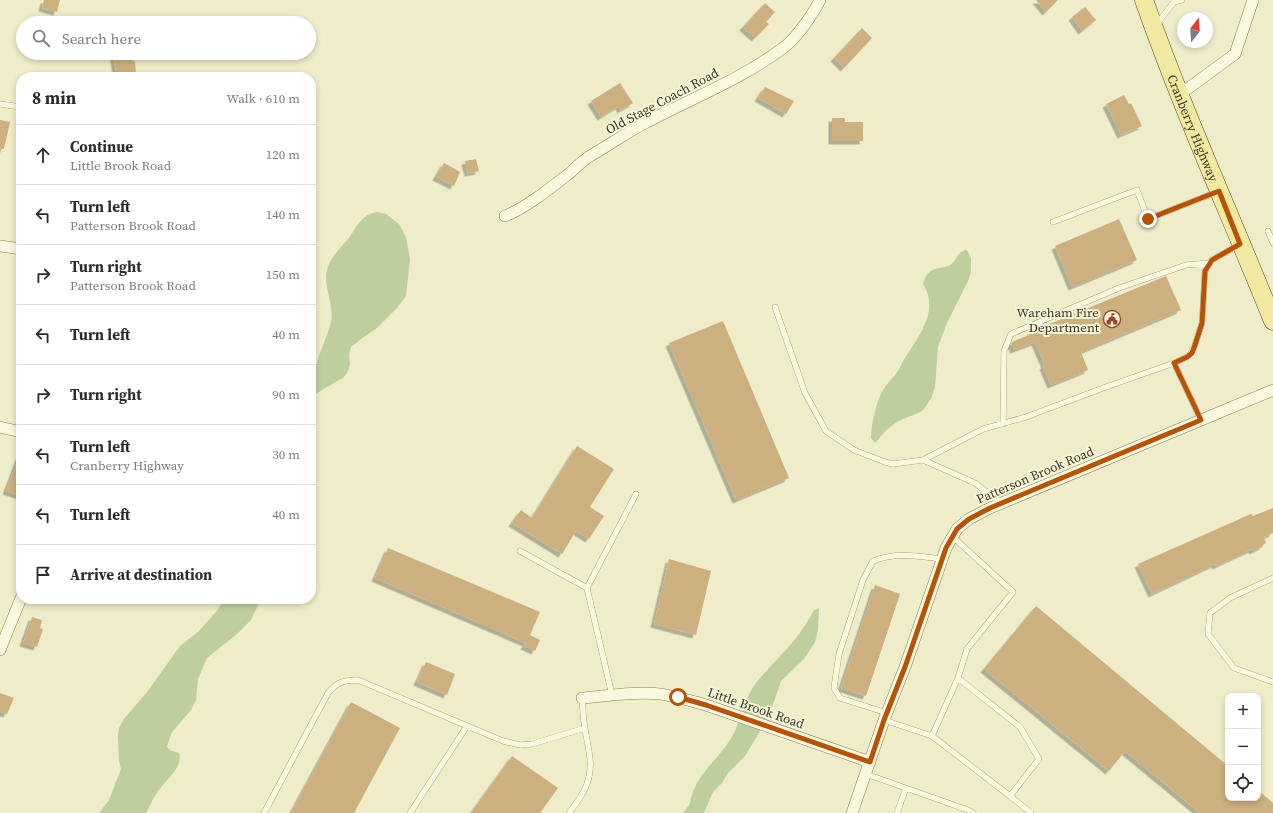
<!DOCTYPE html>
<meta charset="utf-8">
<style>
:root{--surface:#fff;--page:#f2f2f3;--text:#2b2b33;--muted:#7c7c81;--line:#e1e1e2}
body{margin:0;font-family:"Source Serif 4",serif;background:var(--page);color:var(--text)}
.controls{position:absolute;right:12px;bottom:12px;display:grid;overflow:hidden;border-radius:8px;box-shadow:0 2px 6px #0003}
.controls button{width:36px;height:36px;display:grid;place-items:center;padding:0;border:0;border-bottom:1px solid var(--line);background:var(--surface);color:var(--text);font:20px sans-serif}
.compass{position:absolute;left:1177px;top:12px;width:36px;height:36px;border-radius:50%;background:var(--surface);box-shadow:0 2px 6px #0003;rotate:17deg}
.stop{position:absolute;width:12px;height:12px;margin:-9px;border:3px solid #b45309;border-radius:50%;background:#fff}
.stop.end{background:#b45309;border-color:#fff;box-shadow:0 1px 4px #0008}
.list{margin:0;padding:0;list-style:none}
h2{display:flex;justify-content:space-between;align-items:center;height:52px;margin:0;padding:0 16px;font-size:17px}
h2 small{font-size:13px;font-weight:400;color:var(--muted)}
.list li{display:grid;grid-template-columns:26px 1fr auto;gap:12px;align-items:center;box-sizing:border-box;height:60px;padding:0 16px;border-top:1px solid var(--line)}
.list b{display:block;font-size:15px;white-space:nowrap}
.list p{margin:0;font-size:13px;white-space:nowrap;color:var(--muted)}
.list em{font-size:13px;font-style:normal;color:var(--muted)}
.icon{flex:none;width:22px;height:22px;fill:none;stroke:currentColor;stroke-width:2;stroke-linecap:round;stroke-linejoin:round}
.map{position:relative;flex:none;width:1273px;height:813px;overflow:hidden}
.search{position:absolute;background:var(--surface);box-shadow:0 2px 6px #0003;left:16px;top:16px;width:300px;height:44px;display:flex;align-items:center;gap:10px;box-sizing:border-box;padding:0 14px;border-radius:22px;color:var(--muted);font-size:15px}
.panel{position:absolute;background:var(--surface);box-shadow:0 2px 6px #0003;left:16px;top:72px;width:300px;height:532px;border-radius:16px}
.map>svg:first-child{display:block}
</style>
<div class="map">
<svg width="1273" height="813" viewBox="0 0 1273 813">
<defs>
<filter id="shadow"><feDropShadow dx="-3.5" dy="3.5" stdDeviation="0" flood-color="#0004"/></filter>
</defs>
<rect width="100%" height="100%" fill="#efecc9"/>
<!-- green -->
<path fill="#bece9c" d="M377 212 386 214 399 224 406 237 410 259 406 296 397 308 377 328 361 339 351 347 349 354 350 365 347 373 344 377 314 395C310 367 324 348 331 322 334 307 326 292 326 277 327 259 339 250 349 238 354 231 358 222 365 217 368 214 373 213 377 212Z
M965 250H967L971 258V272L968 281 947 323 938 347 935 387 931 399C928 402 927 406 924 409 918 415 908 416 901 420 890 425 883 434 875 443L871 438C871 425 876 402 883 390 887 383 893 378 898 371 901 366 903 360 907 355 918 338 934 316 928 295 927 291 925 287 923 284 929 265 936 271 950 265 955 262 956 257 960 253 960 253 965 250 965 250Z
M225 599H261L251 620 237 634 207 658 198 679 196 700 191 710 172 732 167 746 169 750 179 753C184 769 162 782 155 796 151 801 150 807 146 813H99L109 800 121 769 119 761 118 736 119 728 123 720 147 692 180 646 198 632 216 612Z
M819 608 818 630 815 642 804 659 781 681 770 713 764 725 762 727 759 733 745 756 728 773 722 783 713 792 704 813H683C685 810 689 806 690 803 691 796 694 789 697 783 708 764 725 752 735 731 742 715 745 698 756 683 764 673 773 664 782 654 795 641 806 625 814 610Z"/>
<!-- building -->
<path fill="#cdb07f" filter="url(#shadow)" d="M44 0H60L57 12 42 8Z
M1036 0H1058L1046 12Z
M765 3 775 12 766 22 769 24 755 38 743 27Z
M1085 7 1096 20 1082 31 1072 17Z
M862 28 872 38 844 68 834 58Z
M118 53H132L133 61H135L136 74H135V77H117L113 54Z
M620 83 633 103 621 110 619 106 601 117 591 101Z
M765 87 794 101 786 114 758 98Z
M1124 95 1129 104 1131 103 1142 126 1121 135 1106 104Z
M832 118H845V122H863V141H832Z
M0 120 10 122 4 149H0Z
M476 159 479 171 468 173 465 161Z
M444 163 460 172 454 186 436 177Z
M1119 219 1137 260 1072 287 1055 246Z
M1166 276 1181 310 1081 352 1088 370 1051 385 1043 366 1045 365 1035 342 1014 350 1011 344 1012 342 1031 334 1030 332Z
M723 321 789 478 736 500 669 343Z
M577 446 614 469 590 507 604 516 589 539 576 531 562 554 512 523 521 510 532 518Z
M20 454H21V496L6 491Z
M1273 508V533L1264 537 1266 543 1263 545V546L1253 551 1252 549 1216 566 1215 564 1152 594 1138 564 1251 514 1253 516Z
M388 548 540 612 530 635 540 640 535 651 524 646 526 643 375 578Z
M669 559 711 571 696 635 654 624Z
M875 585 900 594 866 696 841 688Z
M1036 606 1228 766V798H1258V790L1273 803V813H1200L1125 751 1109 771 984 669Z
M32 617 42 620 40 628 43 629 37 647 23 643Z
M426 662 455 674 447 695 417 682Z
M0 693 14 698 7 714 0 712Z
M351 702 400 728 354 813H291Z
M512 756 558 788 540 813H471Z"/>
<g fill="none" stroke-linecap="round" stroke-linejoin="round">
<!-- lane casing -->
<g stroke="#8c805d" stroke-width="6">
<path id="lane" d="M1174 2 1182 0
M1156 25 1174 2V0
M0 104 21 107
M1053 222 1137 190 1148 219 1217 192
M1268 231 1273 243
M775 307 805 393 826 431 854 450 885 462 893 464 923 460 975 483 1001 503
M1174 363 1201 420
M1003 424 1004 351 1011 334 1119 288 1186 265 1210 263
M923 460 983 429 1026 417 1106 387 1174 363 1187 357 1191 353 1195 345 1202 323 1205 271 1212 260 1238 245
M520 551 587 588
M1273 578 1230 598 1210 613 1208 634 1234 668 1273 682
M612 695 587 588 636 494
M887 713 840 698 834 688 839 654 863 580 873 561C894 552 919 556 942 559
M884 720 932 736 958 678 967 649 1013 592 953 537
M932 736 1010 796 1039 759 1020 727 958 678
M866 774 968 810 973 813
M1010 796 1031 813
M264 813 328 693C337 682 344 680 358 680L503 741 520 745 532 744 585 728
M410 813 467 726
M569 813C576 804 583 795 587 784 594 765 588 748 585 729 583 719 583 708 582 698
M897 813 906 788"/>
</g>
<!-- street casing -->
<g stroke="#8c805d" stroke-width="12">
<path id="street" d="M1179 95 1235 54 1253 0
M505 216C526 208 553 186 571 172 578 165 586 158 595 153 612 143 629 131 647 122 692 98 742 79 783 48 796 39 813 14 820 0
M0 246 21 249
M0 427 21 432
M0 650 21 598
M582 698C607 696 634 691 660 694 675 696 691 701 706 705L870 762
M852 813 884 720 905 667 946 548 957 529 969 519 990 508 1273 390"/>
</g>
<!-- primary casing -->
<g stroke="#5a4d31" stroke-width="19">
<g id="primary">
<path id="s1" d="M1144 0C1182 109 1230 214 1273 321"/>
</g>
</g>
<!-- lane -->
<use href="#lane" stroke="#f9f7dd" stroke-width="5.5"/>
<!-- street -->
<use href="#street" stroke="#f9f7dd" stroke-width="11"/>
<!-- primary -->
<use href="#primary" stroke="#f1e9a2" stroke-width="18"/>
</g>
<g fill="none" stroke-linecap="round" stroke-linejoin="round">
<!-- route -->
<path stroke="#b45309" stroke-width="5" d="M678 697 706 705 870 762 884 720 905 667 946 548 957 529 969 519 990 508 1201 420 1174 363 1187 357 1192 353 1195 345 1202 323 1205 271 1212 260 1240 244 1219 191 1148 219"/>
</g>
<!-- icons -->
<defs>
<g id="civic-ring" transform="scale(0.9)"><circle r="9.5" fill="#f6f4d9" stroke="#9c432c" stroke-width="1.5"/><path d="M-.6-6.5H3V-4.5H.6V-3L4-1V1h2V6H-6V1h2V-1L-.6-3ZM-1.2 2.5V6h2.4V2.5Z" fill="#9c432c"/></g>
</defs>
<g fill-rule="evenodd">
<use href="#civic-ring" x="1112" y="319"/>
</g>
<g text-anchor="middle" dominant-baseline="central" stroke-width="4" stroke-linejoin="round" paint-order="stroke">
<!-- street labels -->
<g font-size="13" fill="#3c3421" stroke="#f6f4d9">
<text transform="translate(662 101) rotate(-28)">Old Stage Coach Road</text>
<text stroke="none"><textPath href="#s1" startOffset="137">Cranberry Highway</textPath></text>
<text transform="translate(1035 475) rotate(-23)">Patterson Brook Road</text>
<text transform="translate(756 708) rotate(19)">Little Brook Road</text>
</g>
<!-- poi labels -->
<g font-size="13" fill="#3c3421" stroke="#f6f4d9" text-anchor="end">
<text x="1099" y="312">Wareham Fire<tspan x="1099" dy="15">Department</tspan></text>
</g>
</g>
</svg>
<div class="controls">
<button>+</button>
<button>−</button>
<button><svg class="icon" aria-label="locate" viewBox="0 0 24 24"><circle cx="12" cy="12" r="6"/><path d="M12 2v4M12 18v4M2 12h4M18 12h4"/></svg></button>
</div>
<svg class="compass" viewBox="-18 -18 36 36"><path d="M0-13l5 13h-10z" fill="#e53935"/><path d="M0 13l5-13h-10z" fill="#7c7c81"/></svg>
<div class="stop" style="left:678px;top:697px"></div>
<div class="stop end" style="left:1148px;top:219px"></div>
<div class="search"><svg class="icon" aria-label="search" viewBox="0 0 24 24"><circle cx="10" cy="10" r="6"/><path d="M15 15l6 6"/></svg>Search here</div>
<section class="panel">
<h2>8 min<small>Walk · 610 m</small></h2>
<ul class="list">
<li><svg class="icon" aria-label="ahead" viewBox="0 0 24 24"><path d="M12 20V5M6 11l6-6 6 6"/></svg><div><b>Continue</b><p>Little Brook Road</p></div><em>120 m</em></li>
<li><svg class="icon" aria-label="left" viewBox="0 0 24 24"><path d="M17 20v-9H6M10 6l-5 5 5 5"/></svg><div><b>Turn left</b><p>Patterson Brook Road</p></div><em>140 m</em></li>
<li><svg class="icon" aria-label="right" viewBox="0 0 24 24"><path d="M7 20v-9h11M14 6l5 5-5 5"/></svg><div><b>Turn right</b><p>Patterson Brook Road</p></div><em>150 m</em></li>
<li><svg class="icon" aria-label="left" viewBox="0 0 24 24"><path d="M17 20v-9H6M10 6l-5 5 5 5"/></svg><div><b>Turn left</b></div><em>40 m</em></li>
<li><svg class="icon" aria-label="right" viewBox="0 0 24 24"><path d="M7 20v-9h11M14 6l5 5-5 5"/></svg><div><b>Turn right</b></div><em>90 m</em></li>
<li><svg class="icon" aria-label="left" viewBox="0 0 24 24"><path d="M17 20v-9H6M10 6l-5 5 5 5"/></svg><div><b>Turn left</b><p>Cranberry Highway</p></div><em>30 m</em></li>
<li><svg class="icon" aria-label="left" viewBox="0 0 24 24"><path d="M17 20v-9H6M10 6l-5 5 5 5"/></svg><div><b>Turn left</b></div><em>40 m</em></li>
<li><svg class="icon" aria-label="arrive" viewBox="0 0 24 24"><path d="M6 21V4h12l-3 4 3 4H6"/></svg><div><b>Arrive at destination</b></div></li>
</ul>
</section>
</div>
